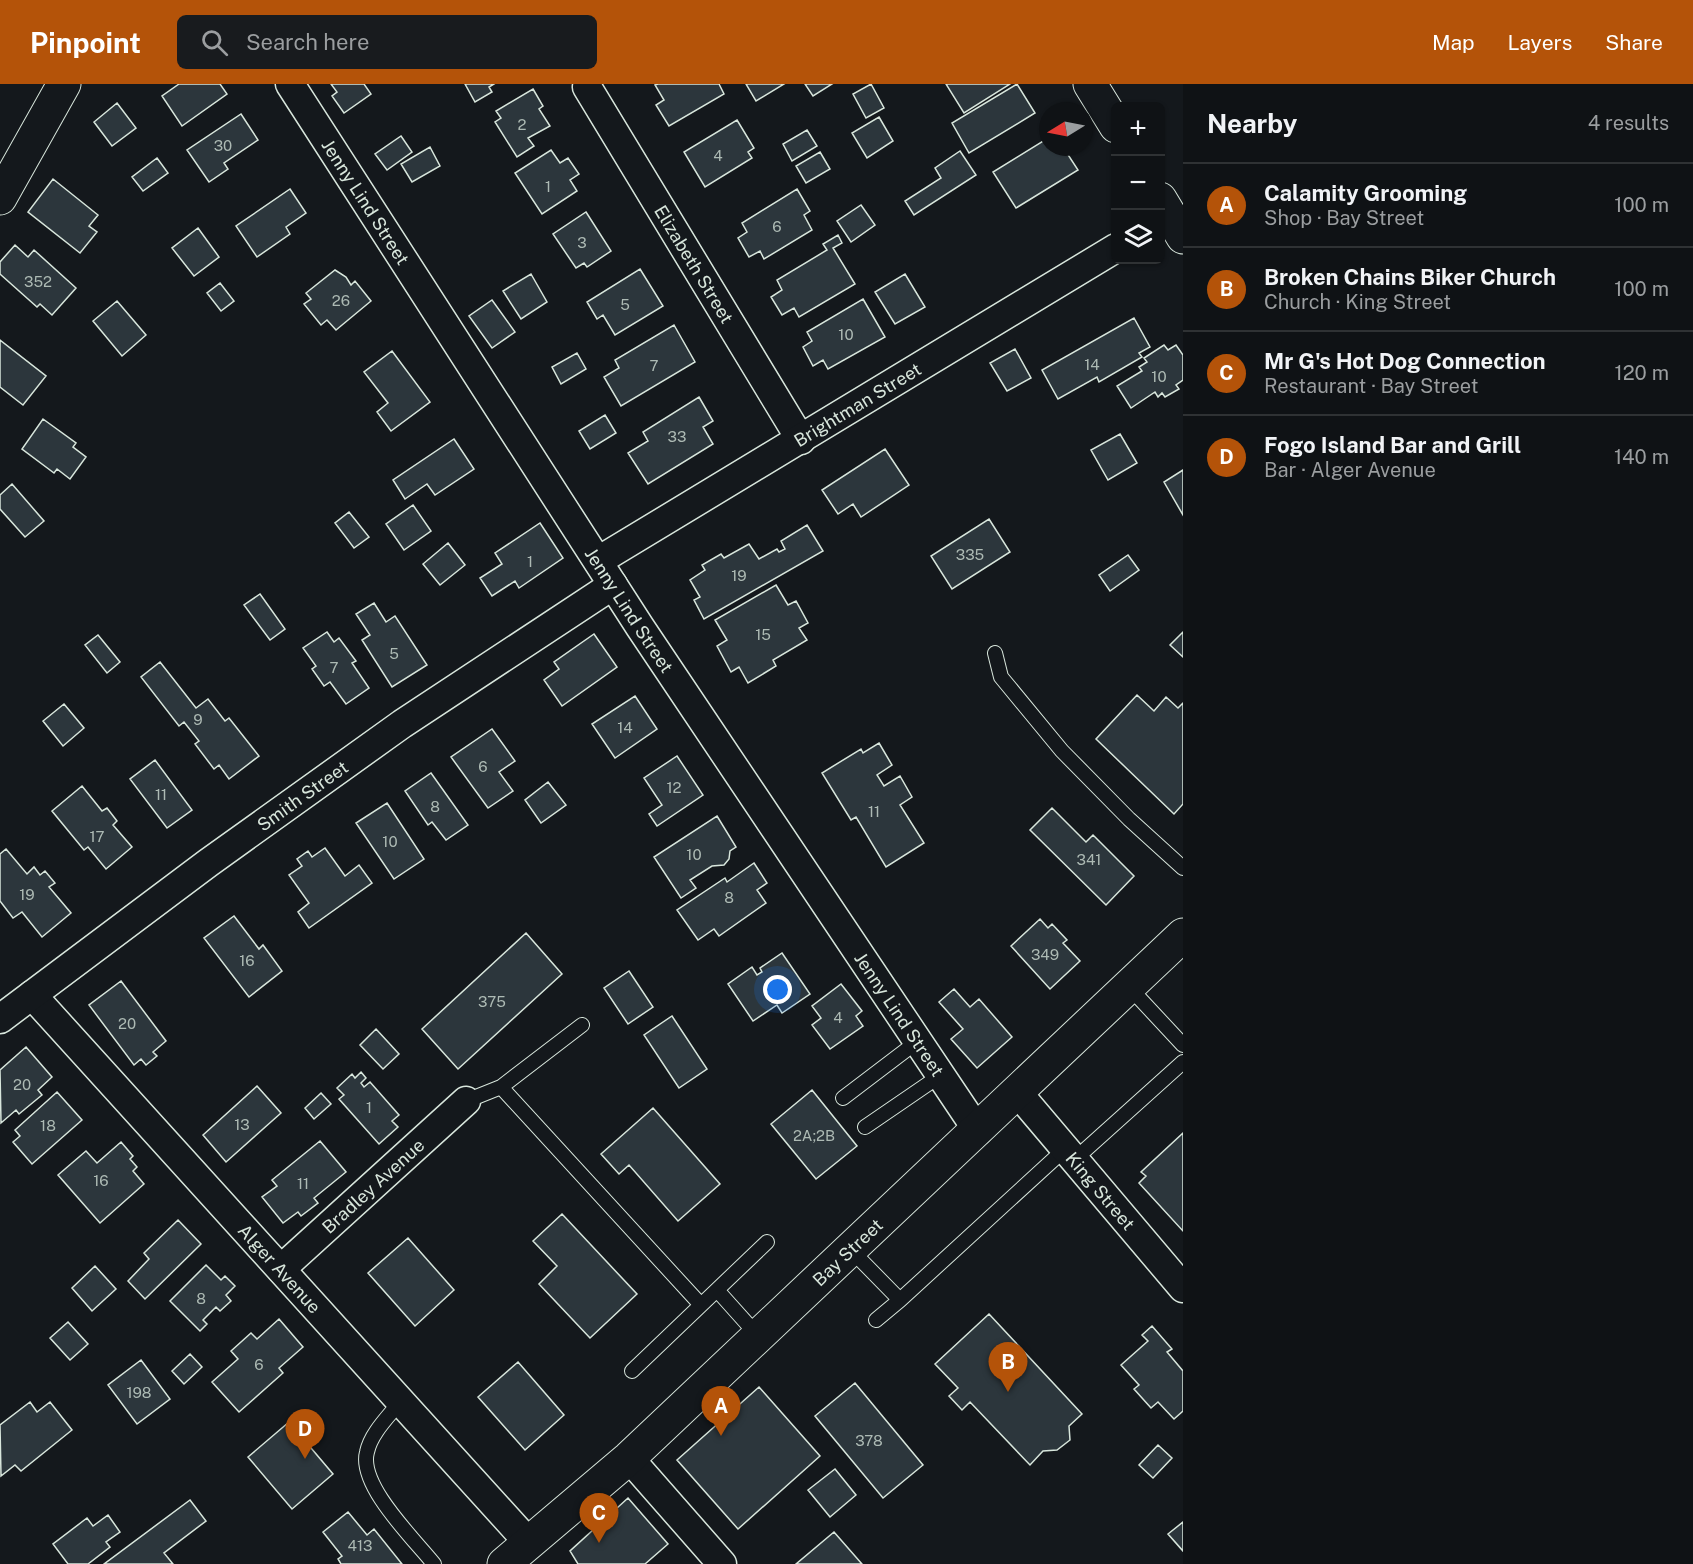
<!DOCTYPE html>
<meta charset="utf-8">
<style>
:root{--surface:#0f1215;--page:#181b1e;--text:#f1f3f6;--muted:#9b9ea0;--line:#2f3234;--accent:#b45309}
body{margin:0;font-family:"Public Sans",sans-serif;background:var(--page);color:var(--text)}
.controls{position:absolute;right:18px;top:18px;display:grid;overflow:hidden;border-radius:9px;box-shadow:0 2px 4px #0004}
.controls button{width:54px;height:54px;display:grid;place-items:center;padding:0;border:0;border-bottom:2px solid var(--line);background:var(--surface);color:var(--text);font:30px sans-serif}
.compass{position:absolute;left:1039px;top:18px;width:54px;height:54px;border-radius:50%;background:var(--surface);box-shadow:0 2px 4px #0004;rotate:260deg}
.you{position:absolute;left:778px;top:906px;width:21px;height:21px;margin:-15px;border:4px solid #fff;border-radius:50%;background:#1a73e8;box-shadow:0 0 0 9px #1a73e833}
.badge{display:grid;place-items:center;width:39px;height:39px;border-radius:50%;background:var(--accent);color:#fff;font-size:20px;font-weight:700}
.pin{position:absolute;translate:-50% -50px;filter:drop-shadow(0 2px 3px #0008)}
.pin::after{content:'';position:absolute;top:32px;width:21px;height:18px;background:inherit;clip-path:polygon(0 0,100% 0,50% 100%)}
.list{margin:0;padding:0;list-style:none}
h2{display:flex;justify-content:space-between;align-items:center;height:78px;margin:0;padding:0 24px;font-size:26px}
h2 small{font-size:20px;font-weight:400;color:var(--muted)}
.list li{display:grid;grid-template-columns:39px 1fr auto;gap:18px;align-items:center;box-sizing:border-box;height:84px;padding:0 24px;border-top:2px solid var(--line)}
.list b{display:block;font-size:22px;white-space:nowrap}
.list p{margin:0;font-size:20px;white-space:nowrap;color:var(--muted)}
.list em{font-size:20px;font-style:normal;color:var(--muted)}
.icon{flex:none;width:33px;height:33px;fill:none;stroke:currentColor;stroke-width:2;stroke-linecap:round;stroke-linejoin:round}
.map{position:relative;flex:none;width:1183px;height:1480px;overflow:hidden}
header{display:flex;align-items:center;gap:36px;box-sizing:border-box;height:84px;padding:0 30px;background:var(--accent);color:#fff}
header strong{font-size:28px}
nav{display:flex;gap:33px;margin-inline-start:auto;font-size:21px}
.search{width:420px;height:54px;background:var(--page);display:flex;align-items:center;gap:15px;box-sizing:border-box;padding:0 21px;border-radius:9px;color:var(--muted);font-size:22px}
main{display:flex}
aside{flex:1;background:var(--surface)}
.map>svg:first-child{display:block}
</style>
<header>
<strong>Pinpoint</strong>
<div class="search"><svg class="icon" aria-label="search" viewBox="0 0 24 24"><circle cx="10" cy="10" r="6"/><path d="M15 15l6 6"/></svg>Search here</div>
<nav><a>Map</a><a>Layers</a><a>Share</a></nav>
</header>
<main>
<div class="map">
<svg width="1183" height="1480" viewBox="0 0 1183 1480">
<rect width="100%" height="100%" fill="#14181c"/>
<!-- building -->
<path fill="#2c363c" stroke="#d8e6dc" stroke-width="1.5" d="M179 0H220L227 10 182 42 162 12Z
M331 0H364L371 10 344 29 332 12 337 8Z
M465 0H494L489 3 492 8 475 18Z
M658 0H719L724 10 669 42 656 21 664 16 655 1Z
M746 0H784L756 17Z
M805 0H832L813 12Z
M871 0 884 24 866 34 853 10Z
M946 0H1010L964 29Z
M1017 0 1035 29 969 69 952 39Z
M533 5 543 22 539 25 550 42 528 54 534 62 517 73 495 38 501 34 496 27Z
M117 19 136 44 112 62 94 38Z
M241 30 258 56 224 79 228 85 209 98 187 66Z
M879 33 893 57 867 74 852 49Z
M737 36 754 64 748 68 752 74 705 103 684 68Z
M807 46 817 62 792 77 783 60Z
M401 52 412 68 387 86 375 70Z
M1048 54V63H1063L1078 86 1016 124 993 88Z
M430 63 440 82 412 98 401 80Z
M551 66 560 79 568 74 579 90 570 96 577 107 542 130 515 89Z
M960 67 976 91 914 131 905 117 941 94 935 84Z
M820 68 830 85 806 99 796 82Z
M157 74 168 89 143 107 132 93Z
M53 95 98 131 89 142 97 148 80 169 28 128Z
M290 105 306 129 286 143 290 150 257 173 236 142Z
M797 105 810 127 804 131 812 146 764 175 760 167 749 173 738 154 747 148 742 139Z
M861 121 875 141 851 158 837 137Z
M586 128 611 167 587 183 584 179 576 184 553 150Z
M198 144 219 173 194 192 172 164Z
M838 151 842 159 833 164 855 200 799 233 794 224 782 231 771 213 782 206 777 196 827 166 823 160Z
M15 161 28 173 34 166 76 204 52 231 40 220 37 223 0 190V178Z
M640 185 663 222 615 251 603 231 597 235 587 218Z
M335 186 346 193 351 201 355 197 371 217 336 246 327 236 321 241 304 220 311 215 306 209Z
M531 190 547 218 521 235 503 207Z
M905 190 925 223 895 240 875 208Z
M220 199 234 217 221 227 207 209Z
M863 215 885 253 828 285 823 276 813 282 803 263 812 257 807 248Z
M492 216 515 248 492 264 469 232Z
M117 217 146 251 122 272 93 237Z
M1134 234 1150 263 1139 269 1142 273 1099 298 1097 293 1058 315 1042 286Z
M674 241 695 278 621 322 604 293 619 284 615 276Z
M0 256 46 292 23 321 0 303Z
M1164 261 1168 266 1176 261 1183 271V296L1176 301 1179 305 1165 313 1162 309 1158 313 1155 308 1131 324 1117 302 1142 287 1139 283 1147 278 1144 274Z
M1015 265 1031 294 1007 307 990 279Z
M392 267 430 318 391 347 377 328 388 319 364 288Z
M577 269 586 285 561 300 552 283Z
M699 313 713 337 703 343 713 360 648 400 628 369 648 357 643 348Z
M605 331 616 349 590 365 579 347Z
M43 335 76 359 73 363 86 373 70 395 57 385 54 389 22 365Z
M1120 350 1137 379 1108 396 1091 366Z
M454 355 474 385 435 411 427 400 405 415 393 396Z
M885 365 909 401 861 433 853 420 838 430 822 406Z
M1183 386V431L1164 398Z
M12 400 44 437 25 453 0 425V411Z
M413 421 431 447 404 466 386 440Z
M349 428 369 453 354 464 335 439Z
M989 435 1010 468 952 505 931 472Z
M540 439 563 474 519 504 515 497 492 512 480 494 502 480 495 469Z
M807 441 823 467 704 535 694 516 700 513 690 496 705 486 702 481 721 470 724 474 749 460 759 475 777 465 779 468 785 465 781 457Z
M448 459 465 481 440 501 423 480Z
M1128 471 1139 486 1110 507 1099 491Z
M776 501 788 521 796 517 808 539 799 544 807 556 773 576 776 582 748 599 739 583 731 588 717 562 727 556 715 536Z
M260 510 285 545 270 556 244 521Z
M374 519 386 538 395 532 427 581 392 603 362 556 370 551 356 530Z
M327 548 334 558 339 554 356 577 352 579 369 604 346 620 330 598 324 602 312 585 316 582 303 564Z
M1183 548V573L1170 561Z
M594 550 617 583 562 622 544 596 559 585 554 578Z
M98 551 120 578 107 589 85 561Z
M160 578 196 624 208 615 225 637 229 634 259 672 229 695 219 681 214 685 195 660 199 657 184 638 179 642 141 593Z
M1137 611 1154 627 1166 613 1178 624 1183 619V720L1174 730 1096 655Z
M635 612 657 645 615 674 592 640Z
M64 620 84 644 63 662 43 637Z
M492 645 515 677 499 688 513 707 488 724 451 673Z
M879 659 892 681 877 691 884 702 900 692 912 713 900 721 924 759 886 783 856 733 851 736 822 689 861 665 863 669Z
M677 672 703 711 657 742 649 730 662 721 644 694Z
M155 676 192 726 167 744 130 695Z
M431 689 468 741 446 756 432 738 428 741 405 707Z
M548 698 566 721 541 739 525 716Z
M82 702 102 727 107 724 117 737 113 741 132 763 106 785 88 763 84 766 52 727Z
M387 719 424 775 394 795 356 739Z
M1052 724 1086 758 1093 751 1134 792 1106 821 1030 746Z
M717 732 736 763 730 767 729 775 724 781 712 782 690 796 696 804 681 814 654 773Z
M325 764 345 792 359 781 372 799 309 844 298 828 309 819 289 791 302 782 297 775 308 767 312 773Z
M6 765 27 790 34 783 40 791 45 787 55 799 49 803 71 829 42 853 22 828 13 834 0 817V770Z
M754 779 767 799 757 806 766 819 719 852 714 845 698 856 677 826 725 794 727 798Z
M234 832 259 865 263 861 282 887 249 913 204 854Z
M1040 835 1048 844 1052 840 1067 856 1063 859 1080 877 1050 905 1011 862Z
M526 849 562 890 458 985 422 945Z
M782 869 810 910 782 929 777 921 753 937 728 900 752 883 757 891 762 888 760 884Z
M629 887 653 923 628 940 604 904Z
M121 897 166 957 153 968 157 972 146 981 141 975 134 981 89 921Z
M841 900 862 927 856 932 863 942 830 965 812 941 821 934 812 922Z
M954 905 970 923 979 915 1012 953 977 984 951 955 963 945 939 918Z
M672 932 707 985 679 1004 644 951Z
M376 945 399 970 383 985 360 961Z
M26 963 52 993 38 1006 42 1011 19 1030 16 1026 1 1039 0 986Z
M361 988 366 994 361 999 364 1003 370 998 399 1031 392 1037 398 1043 379 1060 339 1015 344 1011 337 1004 352 990 355 994Z
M257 1002 281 1029 226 1078 203 1051Z
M812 1006 857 1062 816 1095 771 1040Z
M57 1008 82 1036 32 1080 13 1058 20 1052 15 1046Z
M321 1009 331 1020 314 1035 305 1024Z
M653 1024 720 1100 678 1137 629 1081 619 1090 601 1070Z
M1183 1049V1147L1139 1099 1146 1092 1141 1088Z
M320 1057 346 1088 314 1114 318 1119 301 1132 298 1128 283 1139 262 1113 277 1102 272 1096Z
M121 1058 133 1072 130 1075 137 1083 133 1087 144 1100 100 1139 58 1091 86 1067 97 1079Z
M562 1130 637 1210 590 1254 539 1200 557 1182 533 1157Z
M178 1136 201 1160 145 1215 128 1197 149 1175 144 1169Z
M408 1154 454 1206 415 1242 368 1189Z
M206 1181 221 1196 225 1192 235 1202 226 1211 231 1217 220 1227 216 1223 203 1236 207 1240 200 1247 170 1217Z
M95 1182 116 1205 92 1227 72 1204Z
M989 1230 1082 1330 1069 1342 1070 1356 1057 1366 1043 1367 1030 1381 970 1318 962 1326 949 1312 958 1304 935 1280Z
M279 1235 303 1263 279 1284 283 1289 239 1328 212 1298 238 1275 231 1267 251 1249 257 1255Z
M68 1238 88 1260 70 1276 50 1254Z
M1152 1242 1172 1265 1167 1268 1183 1287V1327L1174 1335 1158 1318 1151 1324 1134 1305 1139 1301 1121 1281 1148 1257 1142 1251Z
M190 1270 202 1283 184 1300 172 1287Z
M141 1276 170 1315 137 1340 108 1301Z
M518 1278 564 1331 525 1366 478 1313Z
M855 1299 923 1381 883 1414 815 1332Z
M759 1303 820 1372 738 1445 677 1376Z
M30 1318 37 1328 50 1318 72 1346 21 1387 15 1381 1 1392 0 1341Z
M289 1338 333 1390 292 1425 248 1373Z
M1158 1361 1172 1374 1153 1394 1139 1381Z
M835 1385 856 1411 830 1433 808 1406Z
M628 1414 668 1460 645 1480H578L570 1467Z
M190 1416 206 1437 164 1469 173 1480H104Z
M348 1428 367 1451 374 1445 402 1480H341L338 1475 342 1472 323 1448Z
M108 1431 120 1448 106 1458 110 1463 88 1480H68L53 1460 87 1434 93 1442Z
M1183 1438V1467L1168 1450Z
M834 1448 862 1480H796Z"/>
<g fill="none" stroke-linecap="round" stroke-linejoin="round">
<!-- lane casing -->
<g stroke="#d8e6dc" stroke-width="16">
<path id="lane" d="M995 569 1001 593 1062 667 1129 735 1183 784
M1129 903 1183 961
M501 1003 701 1221
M843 1014 918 957
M466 1017 501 1003 582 941
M865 1043 941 991
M1074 1076 1183 978
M851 1166 900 1216 1065 1065
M717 1206 759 1253
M876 1236 900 1216
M632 1287 767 1158
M400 1318C389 1332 371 1349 367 1368 358 1401 414 1455 434 1480"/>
</g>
<!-- street casing -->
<g stroke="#d8e6dc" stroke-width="31">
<g id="street">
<path id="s1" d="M290 0 640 543 978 1047"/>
<path id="s2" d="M587 3 801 356"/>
<path id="s3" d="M598 477 1116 164"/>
<path id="s4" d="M32 911 529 1459"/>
<path id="s5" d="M0 935 208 779 402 640 613 501"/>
<path id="s6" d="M1018 1009 1183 1204"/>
<path id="s7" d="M281 1185 466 1017"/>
<path d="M629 1374 722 1480"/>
</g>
</g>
<!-- secondary casing -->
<g stroke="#d8e6dc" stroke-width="35">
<g id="secondary">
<path d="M1090 0 1116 42"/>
<path d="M0 114 64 0"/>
<path d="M1160 115 1183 153"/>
<path id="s8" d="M504 1480 629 1374 1183 851"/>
</g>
</g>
<!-- lane -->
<use href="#lane" stroke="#14181c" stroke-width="14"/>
<!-- street -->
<use href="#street" stroke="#14181c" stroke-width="28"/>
<!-- secondary -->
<use href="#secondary" stroke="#14181c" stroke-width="33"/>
</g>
<g text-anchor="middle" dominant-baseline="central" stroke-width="4.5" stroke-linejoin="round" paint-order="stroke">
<!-- number labels -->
<g font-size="15" fill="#adbab4">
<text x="522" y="40">2</text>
<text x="223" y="61">30</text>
<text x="718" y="71">4</text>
<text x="548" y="102">1</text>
<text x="777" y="142">6</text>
<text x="582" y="158">3</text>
<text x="38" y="197">352</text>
<text x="341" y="216">26</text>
<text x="625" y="220">5</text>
<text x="846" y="250">10</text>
<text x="1092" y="280">14</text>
<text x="654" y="281">7</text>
<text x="1159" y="292">10</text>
<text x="677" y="352">33</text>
<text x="970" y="470">335</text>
<text x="530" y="477">1</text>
<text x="739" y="491">19</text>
<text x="763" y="550">15</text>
<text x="394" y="569">5</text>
<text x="334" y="583">7</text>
<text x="198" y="635">9</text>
<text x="625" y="643">14</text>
<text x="483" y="682">6</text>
<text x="674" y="703">12</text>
<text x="161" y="710">11</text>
<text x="435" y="722">8</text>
<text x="874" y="727">11</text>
<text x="97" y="752">17</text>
<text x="390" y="757">10</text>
<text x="694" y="770">10</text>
<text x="1089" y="775">341</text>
<text x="27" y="810">19</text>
<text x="729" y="813">8</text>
<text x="1045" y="870">349</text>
<text x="247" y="876">16</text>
<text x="492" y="917">375</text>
<text x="838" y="933">4</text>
<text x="127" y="939">20</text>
<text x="22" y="1000">20</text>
<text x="369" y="1023">1</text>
<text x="242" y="1040">13</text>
<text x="48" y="1041">18</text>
<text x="814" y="1051">2A;2B</text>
<text x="101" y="1096">16</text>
<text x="303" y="1099">11</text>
<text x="201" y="1214">8</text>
<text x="259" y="1280">6</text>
<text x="139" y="1308">198</text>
<text x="869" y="1356">378</text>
<text x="360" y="1461">413</text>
</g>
<!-- street labels -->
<g font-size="18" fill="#d8e6dc" stroke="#14181c">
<text stroke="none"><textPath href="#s1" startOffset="140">Jenny Lind Street</textPath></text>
<text stroke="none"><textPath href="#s2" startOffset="207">Elizabeth Street</textPath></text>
<text stroke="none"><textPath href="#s3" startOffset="303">Brightman Street</textPath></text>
<text stroke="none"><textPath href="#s1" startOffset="626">Jenny Lind Street</textPath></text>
<text stroke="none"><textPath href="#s5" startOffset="376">Smith Street</textPath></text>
<text stroke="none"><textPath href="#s1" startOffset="1112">Jenny Lind Street</textPath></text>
<text stroke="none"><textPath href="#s7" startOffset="124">Bradley Avenue</textPath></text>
<text stroke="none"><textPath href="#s6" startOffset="128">King Street</textPath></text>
<text stroke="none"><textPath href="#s8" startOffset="464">Bay Street</textPath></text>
<text stroke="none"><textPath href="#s4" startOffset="369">Alger Avenue</textPath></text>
</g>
</g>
</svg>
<div class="controls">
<button>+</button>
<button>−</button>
<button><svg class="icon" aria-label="layers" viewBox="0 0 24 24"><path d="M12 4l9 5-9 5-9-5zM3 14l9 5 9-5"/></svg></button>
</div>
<svg class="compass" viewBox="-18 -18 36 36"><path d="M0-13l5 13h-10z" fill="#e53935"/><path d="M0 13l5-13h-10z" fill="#9b9ea0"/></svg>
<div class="you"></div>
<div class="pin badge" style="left:721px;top:1352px">A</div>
<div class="pin badge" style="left:1008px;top:1308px">B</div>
<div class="pin badge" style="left:599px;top:1459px">C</div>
<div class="pin badge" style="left:305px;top:1375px">D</div>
</div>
<aside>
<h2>Nearby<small>4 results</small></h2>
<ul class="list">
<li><span class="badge">A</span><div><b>Calamity Grooming</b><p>Shop · Bay Street</p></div><em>100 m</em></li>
<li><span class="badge">B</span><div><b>Broken Chains Biker Church</b><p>Church · King Street</p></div><em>100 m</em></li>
<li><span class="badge">C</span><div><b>Mr G's Hot Dog Connection</b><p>Restaurant · Bay Street</p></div><em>120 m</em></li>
<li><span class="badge">D</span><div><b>Fogo Island Bar and Grill</b><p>Bar · Alger Avenue</p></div><em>140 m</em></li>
</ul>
</aside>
</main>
